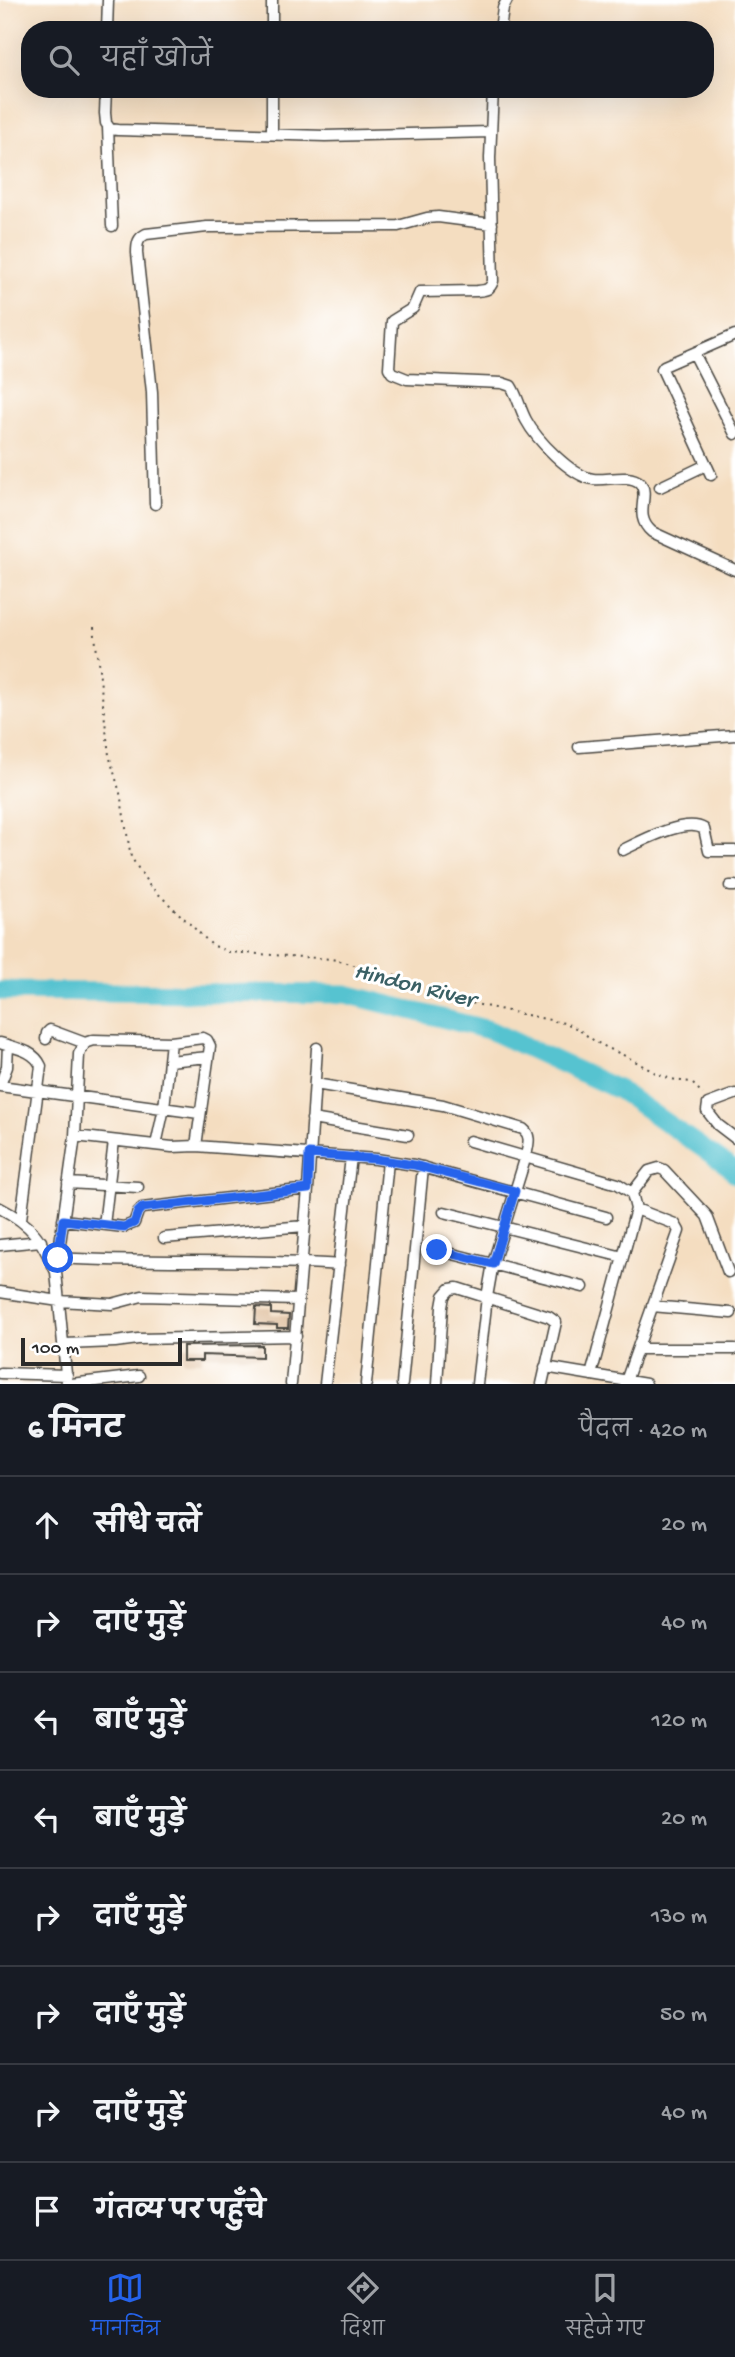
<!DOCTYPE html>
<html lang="hi">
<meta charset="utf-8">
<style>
:root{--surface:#171b24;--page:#20242c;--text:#f1f3f6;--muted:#9ea1a6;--line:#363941;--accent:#2563eb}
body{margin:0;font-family:"Gochi Hand","Playpen Sans Deva",sans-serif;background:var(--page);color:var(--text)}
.scale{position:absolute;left:21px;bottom:18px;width:161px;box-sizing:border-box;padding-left:7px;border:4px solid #2b2b2b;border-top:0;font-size:19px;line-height:24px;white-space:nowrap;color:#2b2b2b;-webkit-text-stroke:5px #fff;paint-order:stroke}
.stop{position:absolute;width:21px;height:21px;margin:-16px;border:5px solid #2563eb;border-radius:50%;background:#fff}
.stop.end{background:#2563eb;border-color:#fff;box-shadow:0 2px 7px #0008}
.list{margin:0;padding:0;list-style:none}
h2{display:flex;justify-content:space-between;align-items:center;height:91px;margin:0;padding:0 28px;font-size:30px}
h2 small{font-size:23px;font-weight:400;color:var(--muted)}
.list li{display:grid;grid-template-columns:46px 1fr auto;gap:21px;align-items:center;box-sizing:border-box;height:98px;padding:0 28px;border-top:2px solid var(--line)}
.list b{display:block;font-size:26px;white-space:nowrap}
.list em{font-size:23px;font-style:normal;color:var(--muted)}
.icon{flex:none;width:38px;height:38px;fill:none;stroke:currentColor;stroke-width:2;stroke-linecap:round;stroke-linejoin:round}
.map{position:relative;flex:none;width:735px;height:1384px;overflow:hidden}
.search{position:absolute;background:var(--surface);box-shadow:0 7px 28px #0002;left:21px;right:21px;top:21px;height:77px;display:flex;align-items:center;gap:18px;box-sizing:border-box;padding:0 24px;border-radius:28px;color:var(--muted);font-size:26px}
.sheet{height:875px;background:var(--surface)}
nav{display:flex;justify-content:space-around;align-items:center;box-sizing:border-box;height:98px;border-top:2px solid var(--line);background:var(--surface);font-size:19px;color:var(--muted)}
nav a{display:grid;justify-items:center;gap:4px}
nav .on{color:var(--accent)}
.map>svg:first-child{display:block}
</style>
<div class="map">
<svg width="735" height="1384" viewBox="0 0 735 1384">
<rect width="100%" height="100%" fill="#fff"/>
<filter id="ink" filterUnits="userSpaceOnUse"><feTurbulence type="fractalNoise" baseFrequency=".0143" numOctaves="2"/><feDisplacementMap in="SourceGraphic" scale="14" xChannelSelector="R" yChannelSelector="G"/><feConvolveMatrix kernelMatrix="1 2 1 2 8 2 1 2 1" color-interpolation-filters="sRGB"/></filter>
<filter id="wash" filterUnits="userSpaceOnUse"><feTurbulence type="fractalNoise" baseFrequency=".00686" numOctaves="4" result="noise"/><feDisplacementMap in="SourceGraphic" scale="28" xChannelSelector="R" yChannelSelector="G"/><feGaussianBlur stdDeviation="1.57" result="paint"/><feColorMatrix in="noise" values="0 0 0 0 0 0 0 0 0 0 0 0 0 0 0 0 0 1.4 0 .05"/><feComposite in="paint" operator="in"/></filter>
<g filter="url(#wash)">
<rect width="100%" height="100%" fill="#f4ddc0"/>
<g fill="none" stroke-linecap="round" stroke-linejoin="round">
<!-- river -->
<path stroke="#57c3d0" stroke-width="19" d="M0 991 346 994 489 1030 619 1090 731 1168 735 1174"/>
</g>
<g id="blocks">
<!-- building -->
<path fill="#dcb893" d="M256 1307 271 1308V1314L289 1315 288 1328H277V1325L255 1324Z
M262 1345V1357L202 1355V1361H183V1346Z"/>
</g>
</g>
<g filter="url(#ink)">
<use href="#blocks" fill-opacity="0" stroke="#494641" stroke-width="2"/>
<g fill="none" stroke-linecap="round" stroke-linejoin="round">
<!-- minor casing -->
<g stroke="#494641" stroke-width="13">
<path id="minor" d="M107 30 108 0
M272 30V0
M500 30 503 8 507 0
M106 89 105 113 106 123 110 129 118 130 325 136 491 132
M493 89 490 158 493 281C490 290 486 290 477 291L420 292 413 308 392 321 389 368 392 373 407 379 502 383 511 386C518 397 520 409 526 420 536 439 571 476 593 479 606 481 630 473 640 483 651 495 632 515 652 532L735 570
M108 127 112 226
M272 133V89
M694 353 735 434
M711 475 662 369 664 366 735 335
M660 487 706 465
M155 504 152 392 137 253C137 243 138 238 146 234L207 227 398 226 427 218 438 217 492 224
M579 747 735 735
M623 850C641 841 686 817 704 829L709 851H735
M730 886H735
M46 1039 47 1033 50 1030 85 1043
M0 1043C15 1048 34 1050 41 1066L21 1219
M169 1061 208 1057
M315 1084 443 1105 523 1129C532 1136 528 1145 526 1156L493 1263 487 1297 477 1384
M0 1085 7 1067 8 1045
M0 1086 199 1113
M735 1094 708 1104 707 1111 718 1125 735 1138
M312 1119 408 1135
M75 1136 172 1147 196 1146 376 1159 414 1165 606 1217
M470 1141 618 1184 632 1193 636 1209
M156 1145 164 1108 171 1042
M68 1183 138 1187
M632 1193 649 1171 659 1168 664 1170 707 1216 728 1272
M0 1208C33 1225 41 1239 56 1272
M444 1212 623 1257
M63 1220 124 1227 134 1223 138 1212 142 1208 308 1189
M104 1225 114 1141
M164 1238 304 1226
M0 1245 41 1241
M437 1250 583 1287
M58 1258C152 1264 245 1258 339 1265
M0 1292 59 1301 112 1304 142 1296 297 1300
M652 1306 731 1313
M65 1344 115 1342 138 1339 296 1336
M638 1349H735
M545 1367 646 1384
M0 1373 67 1375
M591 1375 636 1209 675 1224 679 1231 625 1384
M67 1384 56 1272 75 1136 79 1054 85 1043 94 1040 171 1042 203 1038 207 1040 210 1046 196 1146
M71 1384 139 1376
M291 1384 308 1189 317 1048
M325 1384 351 1157
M366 1384 388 1161
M402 1384 423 1167
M437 1384 442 1307 444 1296 450 1289 457 1288 549 1317 556 1322 542 1384"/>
</g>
<!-- path -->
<path stroke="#494641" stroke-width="2" stroke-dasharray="2 5" stroke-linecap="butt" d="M94 627 109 755 120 793 131 857 149 885 212 945 229 952 332 959 403 978 443 997 564 1023C578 1027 586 1036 598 1043 609 1049 622 1054 633 1060 655 1073 665 1080 691 1082L703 1094"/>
<!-- minor -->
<use href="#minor" stroke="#fff" stroke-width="10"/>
</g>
</g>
<g fill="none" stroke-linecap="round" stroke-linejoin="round" filter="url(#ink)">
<!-- route -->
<path stroke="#2563eb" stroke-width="9" d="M58 1258 63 1220 124 1227 134 1223 138 1212 142 1208 308 1189 309 1154 376 1159 414 1165 515 1191 493 1264 437 1250"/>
</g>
<g text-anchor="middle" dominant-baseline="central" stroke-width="6" stroke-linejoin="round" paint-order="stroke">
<!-- water labels -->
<g font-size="24" font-style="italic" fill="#3a6065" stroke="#fff">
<text transform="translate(414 987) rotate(14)">Hindon River</text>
</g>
</g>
</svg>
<div class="scale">100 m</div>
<div class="stop" style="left:58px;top:1258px"></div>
<div class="stop end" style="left:437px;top:1250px"></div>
<div class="search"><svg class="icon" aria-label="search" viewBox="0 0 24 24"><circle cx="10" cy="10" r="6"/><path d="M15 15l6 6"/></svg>यहाँ खोजें</div>
</div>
<section class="sheet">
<h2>6 मिनट<small>पैदल · 420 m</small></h2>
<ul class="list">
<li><svg class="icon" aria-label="ahead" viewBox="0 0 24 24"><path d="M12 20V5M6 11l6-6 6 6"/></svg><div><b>सीधे चलें</b></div><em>20 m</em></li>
<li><svg class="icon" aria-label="right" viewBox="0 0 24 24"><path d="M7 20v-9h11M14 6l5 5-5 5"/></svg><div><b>दाएँ मुड़ें</b></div><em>40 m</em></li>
<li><svg class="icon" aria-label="left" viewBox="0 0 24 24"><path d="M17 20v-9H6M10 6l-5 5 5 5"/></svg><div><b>बाएँ मुड़ें</b></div><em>120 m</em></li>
<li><svg class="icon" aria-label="left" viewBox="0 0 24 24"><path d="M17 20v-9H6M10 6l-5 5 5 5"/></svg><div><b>बाएँ मुड़ें</b></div><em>20 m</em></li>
<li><svg class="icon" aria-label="right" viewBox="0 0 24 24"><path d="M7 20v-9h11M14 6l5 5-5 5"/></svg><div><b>दाएँ मुड़ें</b></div><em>130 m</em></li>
<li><svg class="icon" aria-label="right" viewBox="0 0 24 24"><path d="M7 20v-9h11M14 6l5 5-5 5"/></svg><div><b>दाएँ मुड़ें</b></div><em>50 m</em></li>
<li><svg class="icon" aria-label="right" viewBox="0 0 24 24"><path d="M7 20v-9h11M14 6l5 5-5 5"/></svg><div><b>दाएँ मुड़ें</b></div><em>40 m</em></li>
<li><svg class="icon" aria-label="arrive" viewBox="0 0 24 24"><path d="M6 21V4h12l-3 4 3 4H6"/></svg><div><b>गंतव्य पर पहुँचे</b></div></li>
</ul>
</section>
<nav>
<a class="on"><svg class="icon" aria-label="map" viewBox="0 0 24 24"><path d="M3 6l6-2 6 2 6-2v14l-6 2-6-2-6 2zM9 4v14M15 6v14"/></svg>मानचित्र</a>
<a><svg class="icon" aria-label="directions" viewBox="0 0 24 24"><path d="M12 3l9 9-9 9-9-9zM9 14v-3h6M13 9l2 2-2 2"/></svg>दिशा</a>
<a><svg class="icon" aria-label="saved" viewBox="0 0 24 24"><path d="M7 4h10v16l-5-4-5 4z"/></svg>सहेजे गए</a>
</nav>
